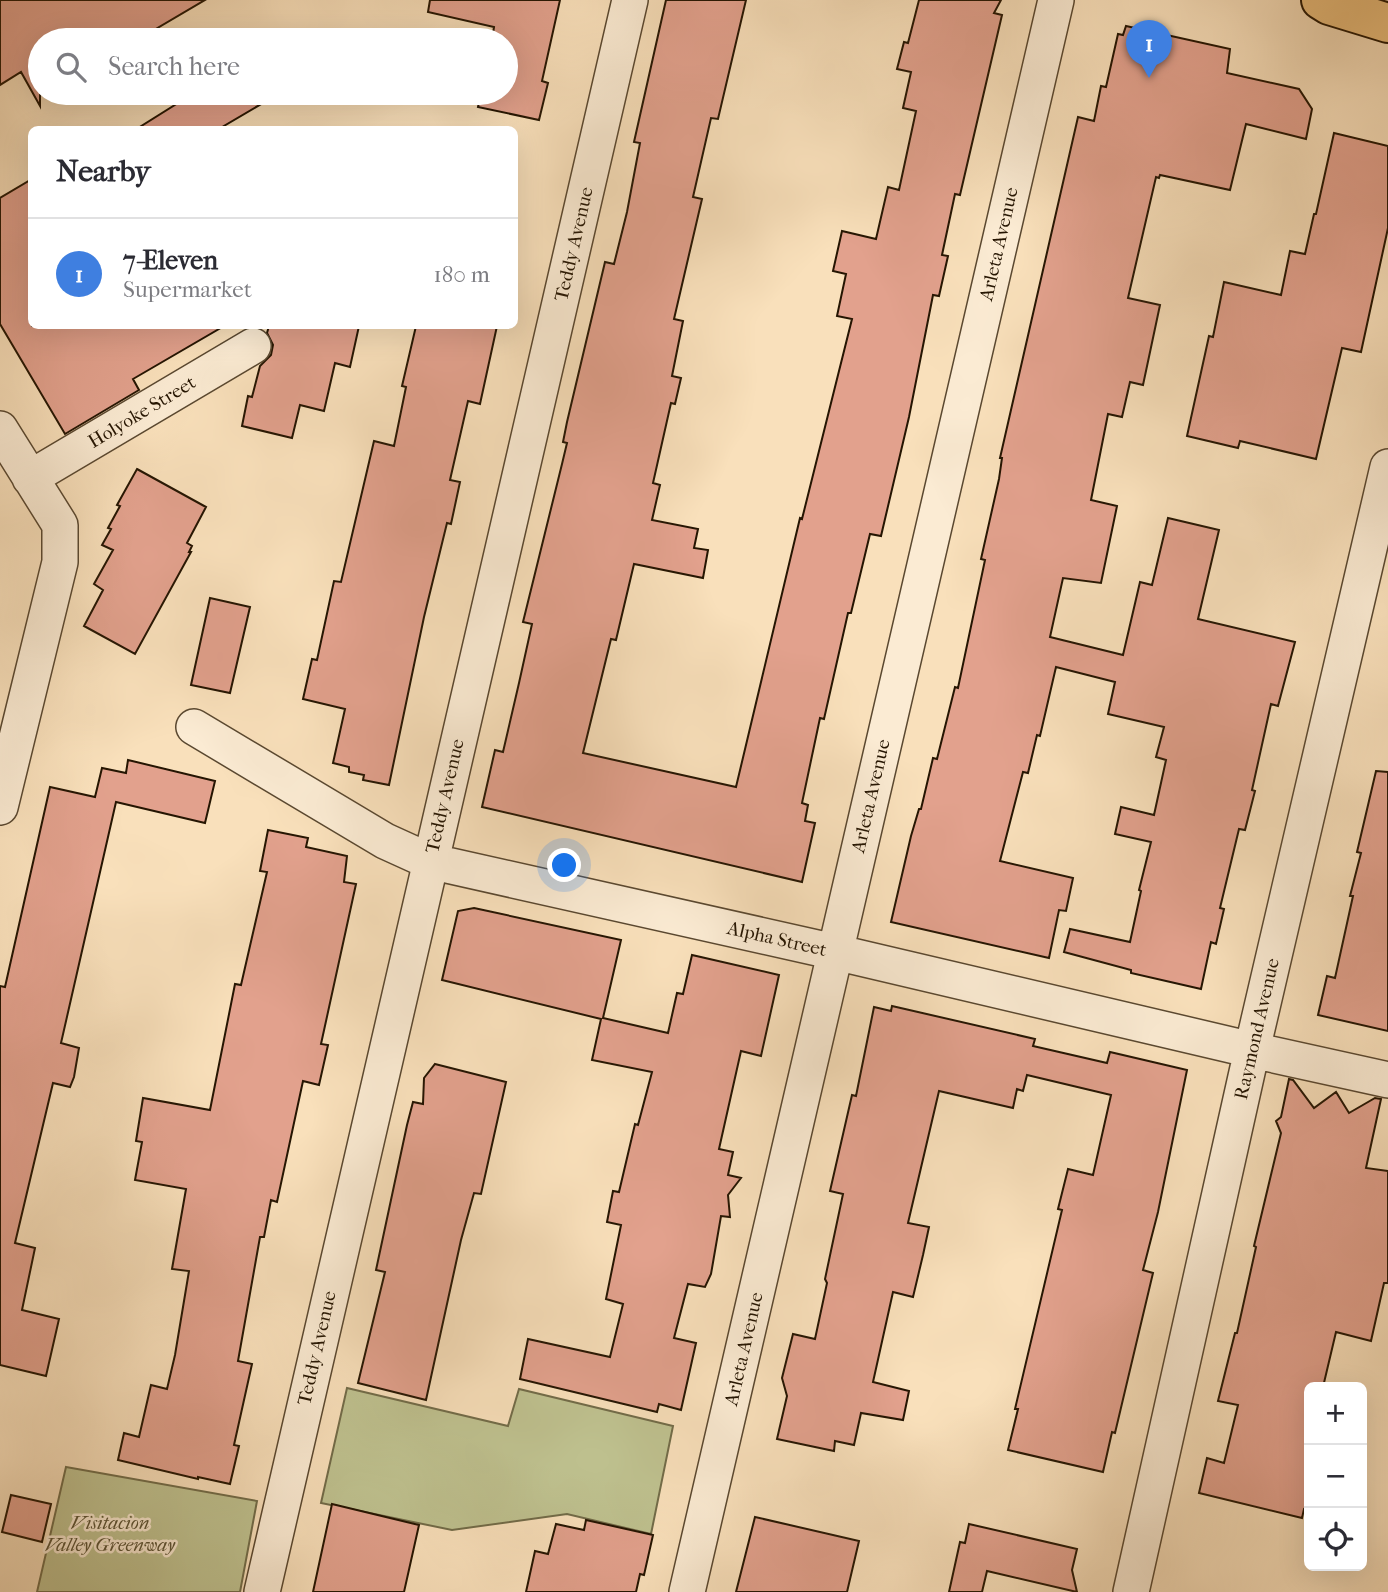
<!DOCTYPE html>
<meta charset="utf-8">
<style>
:root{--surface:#fff;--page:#f2f2f3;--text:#2b2b33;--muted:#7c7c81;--line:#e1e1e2;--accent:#8f2418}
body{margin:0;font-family:"IM FELL French Canon",serif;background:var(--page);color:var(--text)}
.controls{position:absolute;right:21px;bottom:21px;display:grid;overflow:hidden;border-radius:10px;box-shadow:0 7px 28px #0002}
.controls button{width:63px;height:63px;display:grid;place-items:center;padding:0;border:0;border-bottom:2px solid var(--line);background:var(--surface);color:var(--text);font:35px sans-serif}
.you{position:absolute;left:565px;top:866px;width:24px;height:24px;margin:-18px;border:5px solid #fff;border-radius:50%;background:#1a73e8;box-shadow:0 0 0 10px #1a73e833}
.badge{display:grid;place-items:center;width:46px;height:46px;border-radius:50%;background:var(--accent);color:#fff;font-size:23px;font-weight:700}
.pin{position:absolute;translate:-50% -58px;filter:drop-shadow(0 2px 4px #0008)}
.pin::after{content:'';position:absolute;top:37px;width:24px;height:21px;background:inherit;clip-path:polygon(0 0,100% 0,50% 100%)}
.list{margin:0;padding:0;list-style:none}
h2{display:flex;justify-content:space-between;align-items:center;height:91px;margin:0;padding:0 28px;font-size:30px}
h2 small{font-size:23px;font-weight:400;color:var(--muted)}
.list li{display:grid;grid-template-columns:46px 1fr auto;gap:21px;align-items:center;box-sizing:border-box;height:112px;padding:0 28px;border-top:2px solid var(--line)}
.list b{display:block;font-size:26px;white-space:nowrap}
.list p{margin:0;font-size:23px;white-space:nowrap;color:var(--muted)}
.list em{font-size:23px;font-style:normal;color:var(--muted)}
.icon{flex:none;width:38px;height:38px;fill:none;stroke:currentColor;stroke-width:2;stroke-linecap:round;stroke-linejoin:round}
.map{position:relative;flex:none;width:1388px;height:1592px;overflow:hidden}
.search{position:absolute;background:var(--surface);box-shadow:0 7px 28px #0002;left:28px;top:28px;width:490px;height:77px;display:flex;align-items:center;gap:18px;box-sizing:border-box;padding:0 24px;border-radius:38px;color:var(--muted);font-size:26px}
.panel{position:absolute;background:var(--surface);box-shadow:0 7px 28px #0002;left:28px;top:126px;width:490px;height:203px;border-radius:10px}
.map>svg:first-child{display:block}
</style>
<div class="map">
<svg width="1388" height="1592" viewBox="0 0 1388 1592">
<rect width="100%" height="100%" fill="#f9e0bb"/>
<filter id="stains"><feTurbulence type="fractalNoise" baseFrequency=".00286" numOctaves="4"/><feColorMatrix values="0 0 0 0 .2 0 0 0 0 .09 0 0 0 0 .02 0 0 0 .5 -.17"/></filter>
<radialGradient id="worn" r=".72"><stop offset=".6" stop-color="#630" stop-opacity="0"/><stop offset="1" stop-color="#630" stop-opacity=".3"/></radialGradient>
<!-- green -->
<path fill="#bfc290" stroke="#726c49" stroke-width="2" d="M347 1388 508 1426 519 1389 673 1426 651 1534 567 1514 452 1530 321 1503Z
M66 1467 257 1501 240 1592H37Z"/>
<!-- building -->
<path fill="#e2a18d" stroke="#251502" stroke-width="2" d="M0 0H205L137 40H40V106L21 72 0 85Z
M430 0H560L542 81 548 83 539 120 478 107 481 93H506V40H492L494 27 428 12Z
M666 0H746L718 119 711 118 693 197 702 199 674 319 683 321 672 376 681 378 675 404 671 403 653 483 660 485 652 520 698 529 694 548 708 550 703 578 634 564 616 640 611 639 583 753 736 787 800 518 802 519 852 319 837 316 846 274 833 271 842 231 876 239 888 187 899 190 916 111 903 108 911 72 897 69 904 42 908 43 919 0H1001L994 13 1002 15 960 195 955 194 942 255 948 256 939 296 933 295 909 417 881 536 870 534 851 613H848L824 719 820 718 802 803 808 805 805 821 815 823 802 882 482 807 495 750 503 752 519 683 532 624 523 622 562 464 567 443 563 442 567 422 605 262 614 264 627 212 640 143 634 142Z
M1126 26 1230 49 1227 73 1299 89 1312 109 1306 139 1246 124 1230 190 1160 175 1159 178 1156 177 1128 298 1160 305 1143 385 1130 382 1122 417 1108 414 1091 500 1117 506 1101 583 1063 578 1050 637 1123 655 1140 582 1152 585 1168 518 1219 530 1198 619 1295 642 1278 706 1271 704 1252 790 1255 791 1245 830 1239 829 1220 908 1224 909 1216 944 1211 942 1201 989 1131 973V970L1064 952 1070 929 1130 942 1141 891 1139 890 1151 842 1115 834 1121 807 1154 815 1166 760 1156 757 1164 727 1108 714 1115 682 1056 667 1040 736 1037 735 1028 773 1023 772 1000 861 1073 878 1066 911 1059 910 1049 958 891 922 911 836 919 809H921L933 758 937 759 955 687 958 688 985 560 981 559 999 479 1002 458H1000L1078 117 1094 121 1101 86 1106 87 1118 34 1123 35Z
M194 93H280L217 130H135Z
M1334 133 1388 146V228L1361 352 1342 348 1316 459 1240 441 1238 448 1187 436 1209 336 1213 337 1224 282 1281 295 1290 251 1305 254 1314 214H1316Z
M32 179V326H224L133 379 139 390 65 434 0 324V198Z
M269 326H359L350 367 335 363 324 411 300 405 292 438 242 426 248 396 252 397 260 366 271 355 273 345 267 333Z
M416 326H497L480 404 468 401 450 480 460 482 451 524 447 523 424 617 389 785 363 780 364 775 349 772V767L333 763 345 709 303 699 312 659 317 660 334 581 341 582 374 441 394 446 406 387 402 386Z
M137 469 206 507 187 543 192 546 189 552H191L135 654 84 626 103 590 94 584 113 550 102 545 111 529 108 528 120 506 117 505Z
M210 598 250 607 230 693 191 685Z
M128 760 215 781 205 823 116 802 61 1043 79 1048 74 1077 70 1087 53 1083 15 1243 35 1248 22 1310 59 1319 46 1376 0 1365V986L5 987 50 787 95 797 102 768 126 773Z
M1376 771 1388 772V1031L1318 1015 1327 976 1335 978 1353 896H1350L1361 853 1357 852Z
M268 830 308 838 306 847 347 856 344 882 356 884 321 1044 328 1045 319 1085 303 1081 277 1202 271 1200 264 1237H260L238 1361 252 1364 234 1445 239 1446 230 1484 198 1477V1479L118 1460 124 1433 139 1437 151 1385 167 1389 175 1355 189 1271 172 1269 186 1189 135 1180 142 1142 136 1141 143 1098 210 1110 235 984 241 985 267 872 260 871Z
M474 908 621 940 603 1018 668 1033 677 993 683 994 692 955 779 975 761 1056 741 1051 719 1149 733 1152 728 1175 741 1178 728 1195 730 1217 721 1216 711 1274 705 1287 688 1284 674 1338 696 1343 681 1410 659 1404 657 1412 520 1379 528 1339 610 1357 623 1304 606 1299 621 1225 607 1222 613 1191 619 1192 635 1124 638 1125 652 1072 592 1060 601 1019 442 980 458 911Z
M892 1006 1035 1039 1033 1046 1107 1063 1110 1052 1187 1070 1158 1212 1143 1270 1153 1273 1115 1433 1112 1432 1103 1472 1008 1450 1018 1409H1015L1062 1210 1058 1209 1068 1169 1093 1175 1111 1095 1027 1075 1023 1091 1017 1089 1013 1108 939 1091 908 1223 929 1227 923 1255 913 1297 893 1292 873 1382 909 1391 903 1420 861 1413 854 1445 835 1441 834 1451 777 1439 787 1396 782 1378 793 1334 815 1339 827 1283 825 1279 843 1194 830 1191 852 1095 856 1096 874 1007 891 1011Z
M435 1064 506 1082 481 1194 474 1193 461 1240 426 1400 358 1383 385 1272 376 1270 407 1125 413 1102 423 1104 424 1078Z
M1289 1079 1293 1080 1314 1108 1336 1092 1349 1113 1375 1098 1381 1099 1366 1168 1388 1171V1283H1384L1371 1341 1336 1332 1323 1387H1309V1511L1304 1509 1302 1518 1199 1493 1207 1458 1224 1463 1238 1405 1218 1401 1235 1333H1237L1256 1247 1254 1246 1281 1133 1276 1121 1281 1117Z
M11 1495 51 1504 42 1542 2 1532Z
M332 1504 419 1525 404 1592H313Z
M755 1517 859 1541 847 1592H736Z
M586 1520 653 1535 644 1575 640 1574 636 1592H526L535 1551 548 1554 556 1524 584 1530Z
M969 1524 1077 1549 1072 1570 1077 1592 987 1571 982 1592H949L960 1542 965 1543Z"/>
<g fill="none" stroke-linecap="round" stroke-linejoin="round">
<!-- minor casing -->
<g stroke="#5a4830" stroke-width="38">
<path id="minor" d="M0 429 60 525V562L0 807
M30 478 253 346
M194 727 385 841 429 861 835 952 1252 1050 1388 1080
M262 1592 630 0
M687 1592 1056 0
M1131 1592 1252 1050 1388 467"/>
</g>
<!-- major casing -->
<g stroke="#251502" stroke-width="42">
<path id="major" d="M1321 0 1329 5 1388 23"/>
</g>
<!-- minor -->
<use href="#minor" stroke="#fbebd3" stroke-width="35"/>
<!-- major -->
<use href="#major" stroke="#ecc07e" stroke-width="38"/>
</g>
<g text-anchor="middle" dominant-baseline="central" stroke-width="5" stroke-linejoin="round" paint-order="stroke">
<!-- street labels -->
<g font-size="19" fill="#251502" stroke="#fbebd3">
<text transform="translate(574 244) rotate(-77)">Teddy Avenue</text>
<text transform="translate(999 244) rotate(-77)">Arleta Avenue</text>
<text transform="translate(142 412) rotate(-31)">Holyoke Street</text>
<text transform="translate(445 796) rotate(-77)">Teddy Avenue</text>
<text transform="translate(871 796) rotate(-77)">Arleta Avenue</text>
<text transform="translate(777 939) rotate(13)">Alpha Street</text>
<text transform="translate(1257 1029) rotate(-77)">Raymond Avenue</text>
<text transform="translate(317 1348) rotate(-77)">Teddy Avenue</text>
<text transform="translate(744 1349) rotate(-77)">Arleta Avenue</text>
</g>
<!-- park labels -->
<g font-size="19" font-style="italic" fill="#5b5234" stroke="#fbebd3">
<text x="110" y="1523">Visitacion<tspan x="110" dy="22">Valley Greenway</tspan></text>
</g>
</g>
<rect width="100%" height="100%" filter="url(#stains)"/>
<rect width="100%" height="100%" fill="url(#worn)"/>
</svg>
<div class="controls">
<button>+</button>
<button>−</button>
<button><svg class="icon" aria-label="locate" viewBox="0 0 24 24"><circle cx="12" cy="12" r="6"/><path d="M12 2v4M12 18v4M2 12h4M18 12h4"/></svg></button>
</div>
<div class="you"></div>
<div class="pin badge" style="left:1149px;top:78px;background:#3f7fe0">1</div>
<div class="search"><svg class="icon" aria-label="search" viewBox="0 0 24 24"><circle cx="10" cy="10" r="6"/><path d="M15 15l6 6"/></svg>Search here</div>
<section class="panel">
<h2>Nearby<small></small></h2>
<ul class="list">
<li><span class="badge" style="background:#3f7fe0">1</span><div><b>7-Eleven</b><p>Supermarket</p></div><em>180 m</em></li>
</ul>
</section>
</div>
